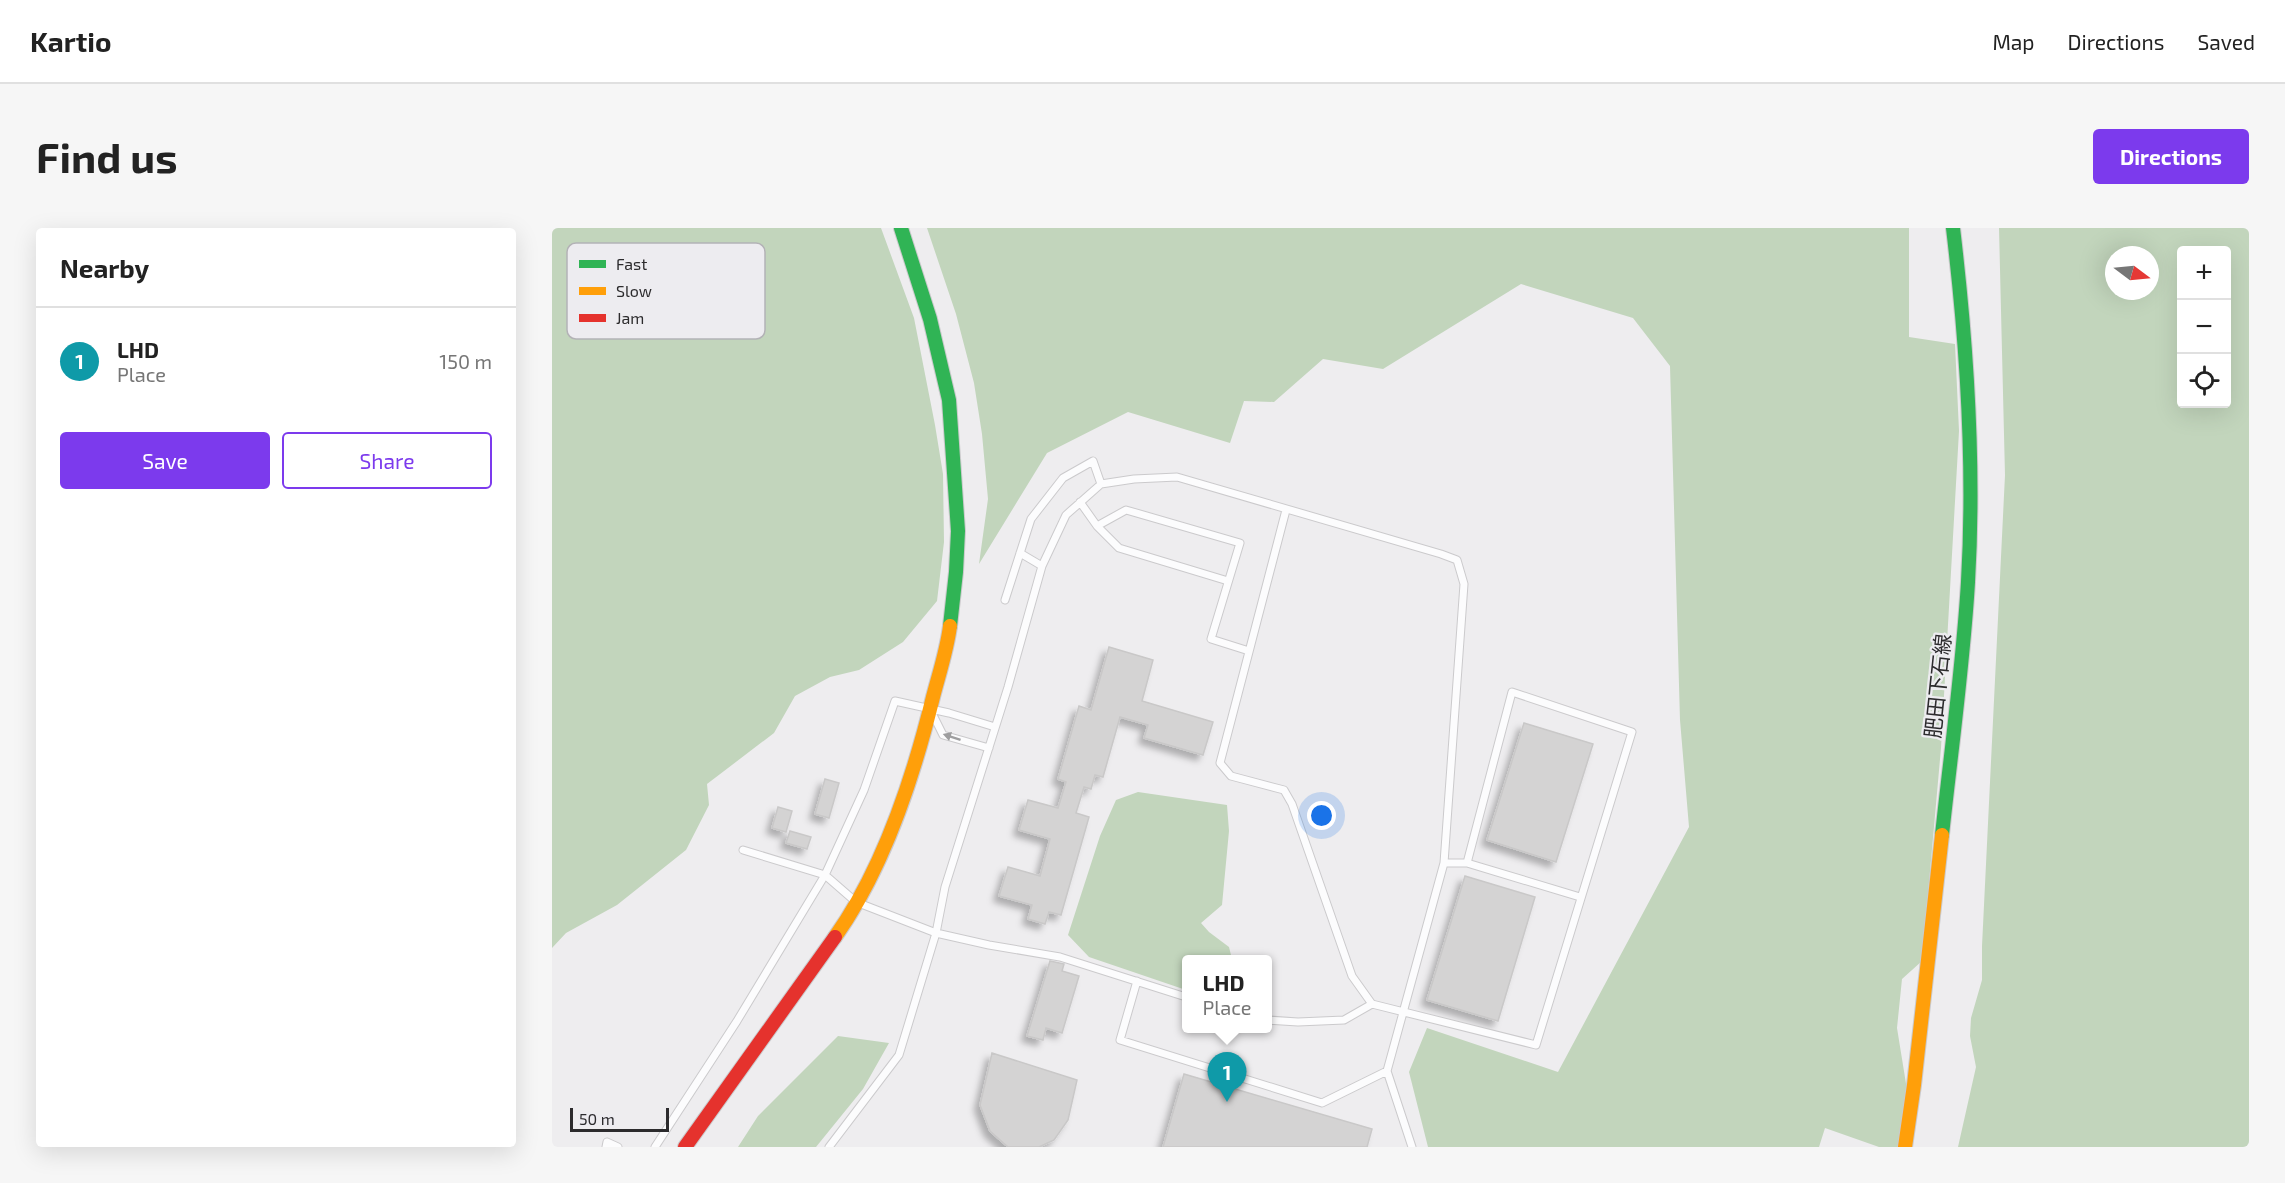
<!DOCTYPE html>
<meta charset="utf-8">
<style>
:root{--surface:#fff;--page:#f6f6f6;--text:#222;--muted:#767676;--line:#e0e0e0;--accent:#7c3aed}
body{margin:0;font-family:"Exo 2","Noto Sans JP",sans-serif;background:var(--page);color:var(--text)}
.controls{position:absolute;right:18px;top:18px;display:grid;overflow:hidden;border-radius:6px;box-shadow:0 6px 24px #0002}
.controls button{width:54px;height:54px;display:grid;place-items:center;padding:0;border:0;border-bottom:2px solid var(--line);background:var(--surface);color:var(--text);font:30px sans-serif}
.compass{position:absolute;left:1553px;top:18px;width:54px;height:54px;border-radius:50%;background:var(--surface);box-shadow:0 6px 24px #0002;rotate:106deg}
.scale{position:absolute;left:18px;bottom:15px;width:99px;box-sizing:border-box;padding-left:6px;border:3px solid #2c2b2d;border-top:0;font-size:16px;line-height:21px;white-space:nowrap;color:#2c2b2d;-webkit-text-stroke:4px #edecf0;paint-order:stroke}
.you{position:absolute;left:770px;top:588px;width:21px;height:21px;margin:-15px;border:4px solid #fff;border-radius:50%;background:#1a73e8;box-shadow:0 0 0 9px #1a73e833}
.badge{display:grid;place-items:center;width:39px;height:39px;border-radius:50%;background:var(--accent);color:#fff;font-size:20px;font-weight:700}
.pin{position:absolute;translate:-50% -50px;filter:drop-shadow(0 2px 3px #0008)}
.pin::after{content:'';position:absolute;top:32px;width:21px;height:18px;background:inherit;clip-path:polygon(0 0,100% 0,50% 100%)}
.popup{position:absolute;left:630px;top:727px;width:90px;height:78px;box-sizing:border-box;display:grid;place-content:center;border-radius:6px;background:var(--surface);filter:drop-shadow(0 2px 4px #0005);font-size:20px;white-space:nowrap;color:var(--muted)}
.popup b{font-size:22px;color:var(--text)}
.popup::after{content:'';position:absolute;left:50%;top:100%;margin-left:-12px;border:12px solid transparent;border-top-color:var(--surface)}
.list{margin:0;padding:0;list-style:none}
h2{display:flex;justify-content:space-between;align-items:center;height:78px;margin:0;padding:0 24px;font-size:26px}
h2 small{font-size:20px;font-weight:400;color:var(--muted)}
.list li{display:grid;grid-template-columns:39px 1fr auto;gap:18px;align-items:center;box-sizing:border-box;height:108px;padding:0 24px;border-top:2px solid var(--line)}
.list b{display:block;font-size:22px;white-space:nowrap}
.list p{margin:0;font-size:20px;white-space:nowrap;color:var(--muted)}
.list em{font-size:20px;font-style:normal;color:var(--muted)}
.actions{display:flex;gap:12px;padding:18px 24px}
.actions a{flex:1;padding:14px 0;border:2px solid var(--accent);border-radius:6px;text-align:center;font-size:21px;color:var(--accent)}
.actions .main{background:var(--accent);color:#fff}
.icon{flex:none;width:33px;height:33px;fill:none;stroke:currentColor;stroke-width:2;stroke-linecap:round;stroke-linejoin:round}
.map{position:relative;flex:none;width:1697px;height:919px;overflow:hidden;border-radius:6px}
header{display:flex;align-items:center;gap:36px;box-sizing:border-box;height:84px;padding:0 30px;background:var(--surface);border-bottom:2px solid var(--line)}
header strong{font-size:28px}
nav{display:flex;gap:33px;margin-inline-start:auto;font-size:21px}
.intro{display:flex;align-items:center;justify-content:space-between;box-sizing:border-box;height:144px;padding:0 36px}
h1{margin:0;font-size:42px}
.button{padding:15px 27px;border-radius:6px;background:var(--accent);color:#fff;font-size:21px;font-weight:700}
main{display:flex;gap:36px;padding:0 36px}
aside{flex:1;background:var(--surface);border-radius:6px;box-shadow:0 6px 24px #0002}
.map>svg:first-child{display:block}
</style>
<header>
<strong>Kartio</strong>
<nav><a>Map</a><a>Directions</a><a>Saved</a></nav>
</header>
<div class="intro"><h1>Find us</h1><a class="button">Directions</a></div>
<main>
<aside>
<h2>Nearby<small></small></h2>
<ul class="list">
<li><span class="badge" style="background:#0f9aa8">1</span><div><b>LHD</b><p>Place</p></div><em>150 m</em></li>
</ul>
<div class="actions"><a class="main">Save</a><a>Share</a></div>
</aside>
<div class="map">
<svg width="1697" height="919" viewBox="0 0 1697 919">
<defs>
<filter id="shadow"><feDropShadow dx="-5.5" dy="5.5" stdDeviation="3" flood-color="#0004"/></filter>
</defs>
<rect width="100%" height="100%" fill="#eeedef"/>
<!-- forest -->
<path fill="#c2d5bc" fill-rule="evenodd" d="M0 0H329L362 90 383 197 391 246 392 314 385 373 351 414 307 442 278 449 243 468 222 505 155 556 157 577 134 622 65 677 14 705 0 720Z
M375 0H1357V109L1403 116 1407 203 1389 520 1370 733 1350 751 1345 800 1356 868 1347 919H1327L1273 900 1267 919H876L857 844 875 800 1006 844 1137 599 1128 492 1118 138 1081 90 969 56 831 141 771 131 722 174 692 173 678 215 576 184 495 225 427 336 436 271 430 206 422 155 404 86Z
M1447 0H1697V919H1406L1424 839 1418 808 1419 790 1430 752V718L1453 247ZM1674 22V176H1630V22ZM1562 27H1598V63H1562Z
M586 564 675 577 677 603 670 677 649 695 657 704 677 719 680 731 634 732V762L537 729 516 707 548 608 564 572Z
M286 808 337 815 311 861 264 919H186L206 888Z"/>
<!-- building -->
<path fill="#d4d3d3" stroke="#c9c8c8" stroke-width="1.5" filter="url(#shadow)" d="M557 419 601 432 590 473 661 494 651 527 592 510 596 497 568 489 551 549 543 547 539 561 532 559 524 585 537 589 509 687 497 684 493 696 476 691 480 677 447 668 456 639 488 648 498 611 467 602 476 572 506 580 514 554 506 551 527 478 539 482Z
M972 495 1041 516 1004 634 935 612Z
M273 551 287 555 277 590 263 586Z
M226 579 240 583 234 604 220 600Z
M238 603 259 609 255 621 234 615Z
M913 648 983 669 946 793 875 772Z
M498 733 512 736 510 743 527 748 510 805 494 800 491 812 475 808Z
M440 825 525 852 516 892 502 912 487 919H456L438 903 428 877Z
M632 846 820 901 815 919H611Z"/>
<g fill="none" stroke-linecap="round" stroke-linejoin="round">
<!-- lane casing -->
<g stroke="#cbcacc" stroke-width="9">
<path id="lane" d="M528 274 545 298 574 282 688 315 659 411 697 423
M734 282 668 535 679 548 732 562 740 576 800 748 820 776
M545 298 567 320 676 353
M468 325 490 338
M453 372 479 291 511 250 541 233 549 256
M381 487 391 507 437 520
M191 622 273 647 304 674 384 705 437 717 508 729 634 769
M892 635H915L1028 669
M585 753 568 812 770 875 835 843
M716 792 746 794 792 792 820 776 984 817 1080 504 960 464 915 635
M54 919 55 914 66 919
M103 919 185 793 273 647 312 562 343 473 397 485 443 499
M277 919 347 827 384 705 393 659 456 459 490 338 514 287 549 256 582 251 625 249 889 326 905 332 912 356 892 635 835 843 860 919"/>
</g>
<!-- fast casing -->
<g stroke="#cbcacc" stroke-width="16">
<path id="fast" d="M349 0 378 91 397 172 406 303 404 344 398 398
M1390 607C1399 523 1411 439 1416 354 1423 236 1415 117 1401 0"/>
</g>
<!-- slow casing -->
<g stroke="#cbcacc" stroke-width="16">
<path id="slow" d="M283 709C332 640 361 551 381 469 387 446 395 422 398 398
M1353 919 1362 857 1390 607"/>
</g>
<!-- jam casing -->
<g stroke="#cbcacc" stroke-width="16">
<path id="jam" d="M133 919 283 709"/>
</g>
<!-- lane -->
<use href="#lane" stroke="#fcfcfd" stroke-width="7"/>
<!-- fast -->
<use href="#fast" stroke="#30b455" stroke-width="14"/>
<!-- slow -->
<use href="#slow" stroke="#ff9f0a" stroke-width="14"/>
<!-- jam -->
<use href="#jam" stroke="#e5322d" stroke-width="14"/>
</g>
<!-- one-way arrows -->
<defs><path id="oneway-solid" d="M-6-.8H1V-3.2L6.5 0L1 3.2V.8H-6Z" transform="scale(1.5)"/></defs>
<use fill="#9e9e9f" href="#oneway-solid" transform="translate(400 509) rotate(-162)"/>
<g text-anchor="middle" dominant-baseline="central" stroke-width="4.5" stroke-linejoin="round" paint-order="stroke">
<!-- street labels -->
<g font-size="21" fill="#2c2b2d" stroke="#edecf0">
<text transform="translate(1385 458) rotate(-84)">肥田下石線</text>
</g>
</g>
<!-- legend -->
<rect x="15" y="15" width="198" height="96" rx="9" fill="#edecf0" stroke="#b3b2b6" stroke-width="1.5"/>
<rect x="27" y="32" width="27" height="8" fill="#30b455"/>
<rect x="27" y="59" width="27" height="8" fill="#ff9f0a"/>
<rect x="27" y="86" width="27" height="8" fill="#e5322d"/>
<g font-size="16" fill="#2c2b2d">
<text x="64" y="42">Fast</text>
<text x="64" y="69">Slow</text>
<text x="64" y="96">Jam</text>
</g>
</svg>
<div class="controls">
<button>+</button>
<button>−</button>
<button><svg class="icon" aria-label="locate" viewBox="0 0 24 24"><circle cx="12" cy="12" r="6"/><path d="M12 2v4M12 18v4M2 12h4M18 12h4"/></svg></button>
</div>
<svg class="compass" viewBox="-18 -18 36 36"><path d="M0-13l5 13h-10z" fill="#e53935"/><path d="M0 13l5-13h-10z" fill="#767676"/></svg>
<div class="scale">50 m</div>
<div class="you"></div>
<div class="pin badge" style="left:675px;top:874px;background:#0f9aa8">1</div>
<div class="popup"><b>LHD</b>Place</div>
</div>
</main>
